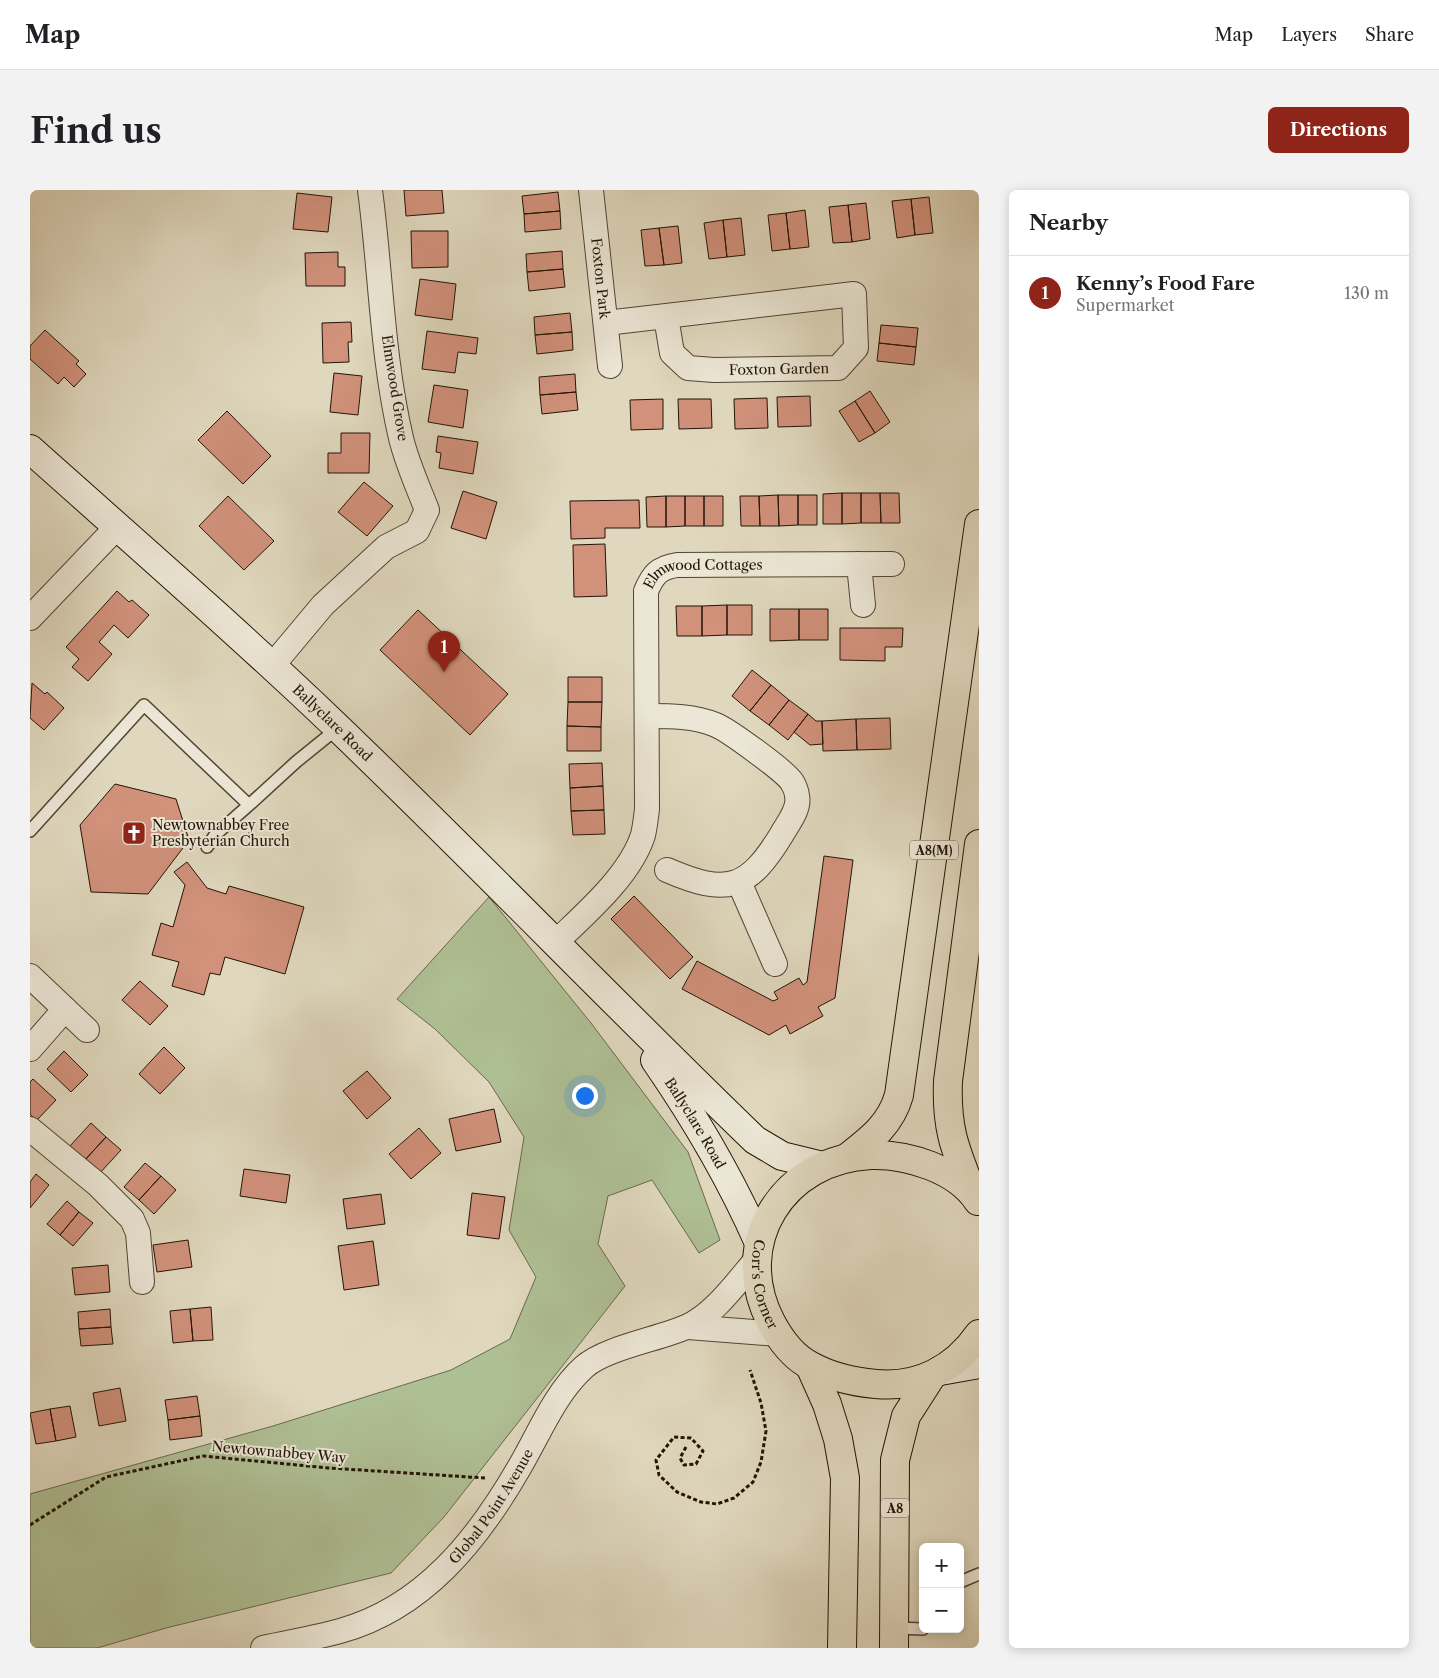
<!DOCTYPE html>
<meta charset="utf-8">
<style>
:root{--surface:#fff;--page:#f2f2f2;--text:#202124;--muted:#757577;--line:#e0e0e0;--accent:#8f2418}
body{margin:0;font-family:"Libre Caslon Text",serif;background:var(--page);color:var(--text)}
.controls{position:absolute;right:15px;bottom:15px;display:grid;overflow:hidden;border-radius:8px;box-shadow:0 2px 12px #0003}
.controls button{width:45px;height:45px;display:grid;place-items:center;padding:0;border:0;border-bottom:1px solid var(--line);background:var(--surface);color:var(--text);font:25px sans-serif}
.you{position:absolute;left:554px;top:905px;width:18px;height:18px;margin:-12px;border:4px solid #fff;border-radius:50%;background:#1a73e8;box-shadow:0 0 0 8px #1a73e833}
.badge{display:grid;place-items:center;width:32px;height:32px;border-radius:50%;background:var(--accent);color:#fff;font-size:16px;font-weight:700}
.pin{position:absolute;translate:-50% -41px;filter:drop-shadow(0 1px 2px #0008)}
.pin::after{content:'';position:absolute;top:26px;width:18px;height:15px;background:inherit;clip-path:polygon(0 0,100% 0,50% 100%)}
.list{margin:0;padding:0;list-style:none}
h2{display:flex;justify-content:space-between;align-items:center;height:65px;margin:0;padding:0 20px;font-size:21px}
h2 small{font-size:16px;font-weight:400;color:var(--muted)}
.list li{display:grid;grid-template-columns:32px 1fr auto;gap:15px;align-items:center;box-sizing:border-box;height:75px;padding:0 20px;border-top:1px solid var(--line)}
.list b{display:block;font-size:19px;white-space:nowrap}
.list p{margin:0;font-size:16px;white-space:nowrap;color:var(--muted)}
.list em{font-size:16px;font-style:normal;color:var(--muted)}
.map{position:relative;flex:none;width:949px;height:1458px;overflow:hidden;border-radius:8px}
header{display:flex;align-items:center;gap:30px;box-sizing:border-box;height:70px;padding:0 25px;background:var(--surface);border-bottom:1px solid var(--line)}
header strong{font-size:24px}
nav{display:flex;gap:28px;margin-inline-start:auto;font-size:18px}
.intro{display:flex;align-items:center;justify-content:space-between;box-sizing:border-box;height:120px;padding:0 30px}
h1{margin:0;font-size:35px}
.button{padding:12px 22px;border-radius:8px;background:var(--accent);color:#fff;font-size:18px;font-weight:700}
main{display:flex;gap:30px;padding:0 30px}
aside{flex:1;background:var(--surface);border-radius:8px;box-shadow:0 2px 12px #0003}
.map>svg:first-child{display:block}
</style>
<header>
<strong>Map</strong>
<nav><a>Map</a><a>Layers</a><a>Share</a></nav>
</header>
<div class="intro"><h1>Find us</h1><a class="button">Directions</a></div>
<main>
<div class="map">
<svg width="949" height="1458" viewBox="0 0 949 1458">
<rect width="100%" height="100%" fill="#e0d8be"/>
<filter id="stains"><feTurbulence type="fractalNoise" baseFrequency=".004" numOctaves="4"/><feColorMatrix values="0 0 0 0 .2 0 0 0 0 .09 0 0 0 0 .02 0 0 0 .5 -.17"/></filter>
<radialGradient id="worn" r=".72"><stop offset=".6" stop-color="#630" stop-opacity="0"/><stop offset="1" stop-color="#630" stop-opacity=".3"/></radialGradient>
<!-- green -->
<path fill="#afbf94" stroke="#69694c" d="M459 707 561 833 658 962 690 1050 669 1063 622 990 578 1006 568 1054 595 1096 414 1327 361 1383 136 1438 67 1458H0V1304L243 1236 421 1180 480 1149 506 1087 479 1040 494 947 459 892 405 839 367 809Z"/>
<!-- building -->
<path fill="#d1917b" stroke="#231305" d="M374 0H412L414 23 376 26Z
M528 2 530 21 494 24 492 6Z
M267 3 302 7 298 42 263 39Z
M899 7 903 43 885 45 881 9Z
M881 9 885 45 867 48 862 11Z
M836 13 840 49 822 52 818 15Z
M818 15 822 52 803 53 799 17Z
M775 20 779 57 760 59 756 23Z
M530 21 531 39 495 42 494 24Z
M756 23 760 59 742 61 738 25Z
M711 28 715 65 697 67 693 30Z
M693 30 697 67 679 69 674 33Z
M648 36 652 73 634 75 629 38Z
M629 38 634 75 615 76 611 40Z
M381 41H418V77L382 78Z
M532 61 533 79 497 82 496 64Z
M308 62V77H315V96H276L275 63Z
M533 79 535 97 499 101 497 82Z
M390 89 426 94 422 130 385 125Z
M540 123 542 142 505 145 504 127Z
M321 132 322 152H318L319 172 293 173 292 133Z
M851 135 888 138 886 157 849 153Z
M15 140 49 171 46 174 56 184 44 197 34 187 28 194 0 169V156Z
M397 141 448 148 446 164 428 162 425 183 392 179Z
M542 142 543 160 507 164 505 145Z
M849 153 886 157 884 175 847 171Z
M304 183 332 186 328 225 300 222Z
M545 184 546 202 510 205 509 187Z
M404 195 438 200 433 238 398 232Z
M840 201 860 232 845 243 825 211Z
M546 202 548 220 512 224 510 205Z
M780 206 781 236 748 237 747 207Z
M737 208 738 238 705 239 704 209Z
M633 209V239L601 240 600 210Z
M648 209H681L682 238 649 239Z
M825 211 845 243 829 252 809 221Z
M197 221 241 266 213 294 168 250Z
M311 243H340L339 283H298V263H311Z
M408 246 448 252 443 284 409 278 411 263 406 262Z
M334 292 363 316 337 346 308 322Z
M433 301 467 312 456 349 421 338Z
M812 303V334H793V304Z
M812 303H831V333L812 334Z
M831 303H850L851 333H831Z
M850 303H869L870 333H851Z
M748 305 749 336H730L729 306Z
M748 305H768V335L749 336Z
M768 305H787V335H768Z
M198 306 244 351 214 380 169 336Z
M636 306V337H617L616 307Z
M636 306H655V336L636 337Z
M655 306H674V336H655Z
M674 306H693V336H674Z
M710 306H729L730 336H711Z
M609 310 610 338H575V348L541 349 540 311Z
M575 354 577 406 544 407 543 355Z
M87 401 99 412 102 410 119 425 98 448 84 435 69 452 82 464 58 491 42 477 49 469 36 457Z
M697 415V445L672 446V416Z
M697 415H722V445H697Z
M646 416H672V446H647Z
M740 419H769V450L740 451Z
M769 419H798V450H769Z
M388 420 478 504 440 545 350 460Z
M810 438H873L872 457H855V471L810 470Z
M722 480 741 495 720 521 702 506Z
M538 487H572V512H538Z
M2 493 15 504 17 502 34 518 14 540 0 528Z
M741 495 759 510 739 535 720 521Z
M759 510 778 524 758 550 739 535Z
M538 512H572L571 537 537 536Z
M778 524 786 531H792L793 554 780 555 764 542Z
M860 528 861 559 827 560 826 529Z
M826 529 827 560 793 561 792 531Z
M537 536 571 537V561H537Z
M572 573 573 596 540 598 539 574Z
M85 594 146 609 159 650 118 704 61 702 50 635Z
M573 596 574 620 541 621 540 598Z
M574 620 575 644 543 645 541 621Z
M794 666 823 670 805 808 788 817 793 826 760 844 756 835 739 845 652 799 667 771 743 811 748 809 744 802 769 788 773 795 777 792Z
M157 672 177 698 196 704 199 696 274 717 255 784 195 767 190 785 180 783 174 805 142 796 149 772 122 765 131 733 143 737 155 695 144 682Z
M604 706 663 767 640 789 581 729Z
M110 791 138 816 120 835 92 810Z
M134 857 155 878 130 904 109 884Z
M34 861 58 885 41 902 17 879Z
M337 881 361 908 337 929 313 901Z
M3 889 26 910 6 931 0 924V892Z
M464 919 471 952 426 961 419 929Z
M61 933 76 947 54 971 39 957Z
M389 938 411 963 381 989 359 964Z
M76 947 91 960 69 984 54 971Z
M115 973 131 986 109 1010 94 997Z
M214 979 260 985 256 1013 210 1006Z
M6 984 19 995 0 1018V992Z
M131 986 146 1000 124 1024 109 1010Z
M442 1003 475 1007 469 1049 437 1045Z
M351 1004 355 1034 317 1039 313 1009Z
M37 1011 49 1022 30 1045 17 1034Z
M49 1022 63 1033 43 1056 30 1045Z
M158 1050 162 1077 127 1082 123 1055Z
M343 1051 349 1095 314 1100 308 1056Z
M78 1075 80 1102 45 1105 42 1078Z
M181 1117 183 1150 163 1151 160 1119Z
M80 1119 81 1137 49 1139 48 1122Z
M160 1119 163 1151 143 1153 140 1121Z
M81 1137 83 1154 51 1156 49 1139Z
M90 1198 96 1231 69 1236 63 1203Z
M167 1206 170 1226 138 1230 135 1210Z
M40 1216 46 1247 26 1251 20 1219Z
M20 1219 26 1251 6 1254 0 1223Z
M170 1226 172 1246 140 1250 138 1230Z"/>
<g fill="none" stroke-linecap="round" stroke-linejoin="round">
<!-- service casing -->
<g stroke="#524433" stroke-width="14">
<path id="service" d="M0 641 114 515 219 615 266 572 308 538
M177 657 185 645 219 615
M930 1392 949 1384
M865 1438 893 1439"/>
</g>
<!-- minor casing -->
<g stroke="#524433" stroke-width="26">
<g id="minor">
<path id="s1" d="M561 0 580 176"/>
<path d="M576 133 824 104 826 158 808 178 684 180 658 178 642 163 636 127"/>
<path d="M829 374 833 415"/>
<path d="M0 428 87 337"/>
<path d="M242 476 293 415 356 357 387 341 397 320C388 297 377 273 371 248 352 167 351 83 340 0"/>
<path d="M618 526C641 526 664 526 686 535 698 540 755 581 762 592 764 595 767 602 767 606 770 619 758 633 752 644 718 700 697 706 637 680"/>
<path d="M709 692 745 774"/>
<path id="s2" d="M525 753C555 724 600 686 613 645 615 637 616 627 617 619L616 401C623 385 628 378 647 375L862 374"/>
<path d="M0 786 57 840"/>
<path d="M0 859 35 819"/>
<path d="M0 939 68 995 102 1029 108 1043 112 1092"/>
<path d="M658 1137 748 1144"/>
<path id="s3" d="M233 1458C259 1452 285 1448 310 1441 394 1418 448 1349 489 1278 509 1244 525 1203 554 1177 575 1158 629 1149 656 1137 683 1126 707 1092 726 1070"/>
</g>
</g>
<!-- secondary casing -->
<g stroke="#231305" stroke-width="30">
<g id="secondary">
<path id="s4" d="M0 259C103 351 207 441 306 536 448 672 584 814 725 950L752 966 793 976"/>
<path id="s5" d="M625 870C665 928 700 987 729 1053"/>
<path d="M910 1181 949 1174"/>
</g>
</g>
<!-- trunk casing -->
<g stroke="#231305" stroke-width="30">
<g id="trunk">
<path id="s6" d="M948 1011C927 979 877 964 841 965 753 969 700 1053 741 1132 750 1149 763 1167 781 1176 801 1187 824 1192 846 1194 888 1198 925 1179 949 1144"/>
<path d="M780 1176 797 1214 808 1249 815 1288 812 1458"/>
<path d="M864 1458 865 1270 876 1226 901 1187"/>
</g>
</g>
<!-- motorway casing -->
<g stroke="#231305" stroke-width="30">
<path id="motorway" d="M818 967C841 949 861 934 869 905L949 334
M942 1002C925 959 916 939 918 891L949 654"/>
</g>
<!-- path -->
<path stroke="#231305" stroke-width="3" stroke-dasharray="4 2.5" stroke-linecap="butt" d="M656 1257 650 1268 654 1275 666 1274 673 1261 661 1248 644 1247 626 1270 629 1285 647 1302 671 1312 687 1314 704 1308 723 1292 731 1272 736 1241 731 1213 720 1180
M0 1335 76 1287 173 1266 299 1278 455 1288"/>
<!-- service -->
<use href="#service" stroke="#ebe6d5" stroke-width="11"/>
<!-- minor -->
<use href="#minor" stroke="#ebe6d5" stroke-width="24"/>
<!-- secondary -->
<use href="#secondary" stroke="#ebe6d5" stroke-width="28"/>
<!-- trunk -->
<use href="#trunk" stroke="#e0d8be" stroke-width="28"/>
<!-- motorway -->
<use href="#motorway" stroke="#e0d8be" stroke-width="28"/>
</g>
<!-- icons -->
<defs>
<g id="church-square" transform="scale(1.25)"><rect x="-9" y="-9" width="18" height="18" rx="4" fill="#8f2418" stroke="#ebe6d5"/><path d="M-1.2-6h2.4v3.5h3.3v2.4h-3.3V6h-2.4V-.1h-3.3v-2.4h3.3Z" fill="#fff"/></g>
</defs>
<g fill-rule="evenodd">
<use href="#church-square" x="104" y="643"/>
</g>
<g text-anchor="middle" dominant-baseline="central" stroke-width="4" stroke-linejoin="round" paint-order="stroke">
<!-- shield labels -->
<g fill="#ebe6d5" stroke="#5f5243" stroke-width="1">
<rect x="880" y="650.5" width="48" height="19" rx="4"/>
<rect x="851" y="1308.5" width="28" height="19" rx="4"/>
</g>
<g font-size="12" font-weight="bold" fill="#231305">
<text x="904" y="660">A8(M)</text>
<text x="865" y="1318">A8</text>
</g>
<!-- street labels -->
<g font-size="14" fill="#231305" stroke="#ebe6d5">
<text stroke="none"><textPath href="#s1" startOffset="89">Foxton Park</textPath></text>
<text transform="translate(749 179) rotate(-1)">Foxton Garden</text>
<text transform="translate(365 198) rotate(81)">Elmwood Grove</text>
<text stroke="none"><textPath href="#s2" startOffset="451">Elmwood Cottages</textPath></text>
<text stroke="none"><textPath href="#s4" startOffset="408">Ballyclare Road</textPath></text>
<text stroke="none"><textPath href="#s5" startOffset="75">Ballyclare Road</textPath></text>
<text stroke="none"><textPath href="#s6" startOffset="316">Corr's Corner</textPath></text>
<text transform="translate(249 1262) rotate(5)">Newtownabbey Way</text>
<text stroke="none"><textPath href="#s3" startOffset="280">Global Point Avenue</textPath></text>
</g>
<!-- poi labels -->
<g font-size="14" fill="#231305" stroke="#ebe6d5" text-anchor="start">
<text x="122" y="635">Newtownabbey Free<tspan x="122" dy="16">Presbyterian Church</tspan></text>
</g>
</g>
<rect width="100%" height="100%" filter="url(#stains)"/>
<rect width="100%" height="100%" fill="url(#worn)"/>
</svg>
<div class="controls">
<button>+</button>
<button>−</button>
</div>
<div class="you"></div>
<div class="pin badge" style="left:414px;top:482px">1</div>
</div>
<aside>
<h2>Nearby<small></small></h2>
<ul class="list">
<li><span class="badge">1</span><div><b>Kenny’s Food Fare</b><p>Supermarket</p></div><em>130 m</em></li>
</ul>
</aside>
</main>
